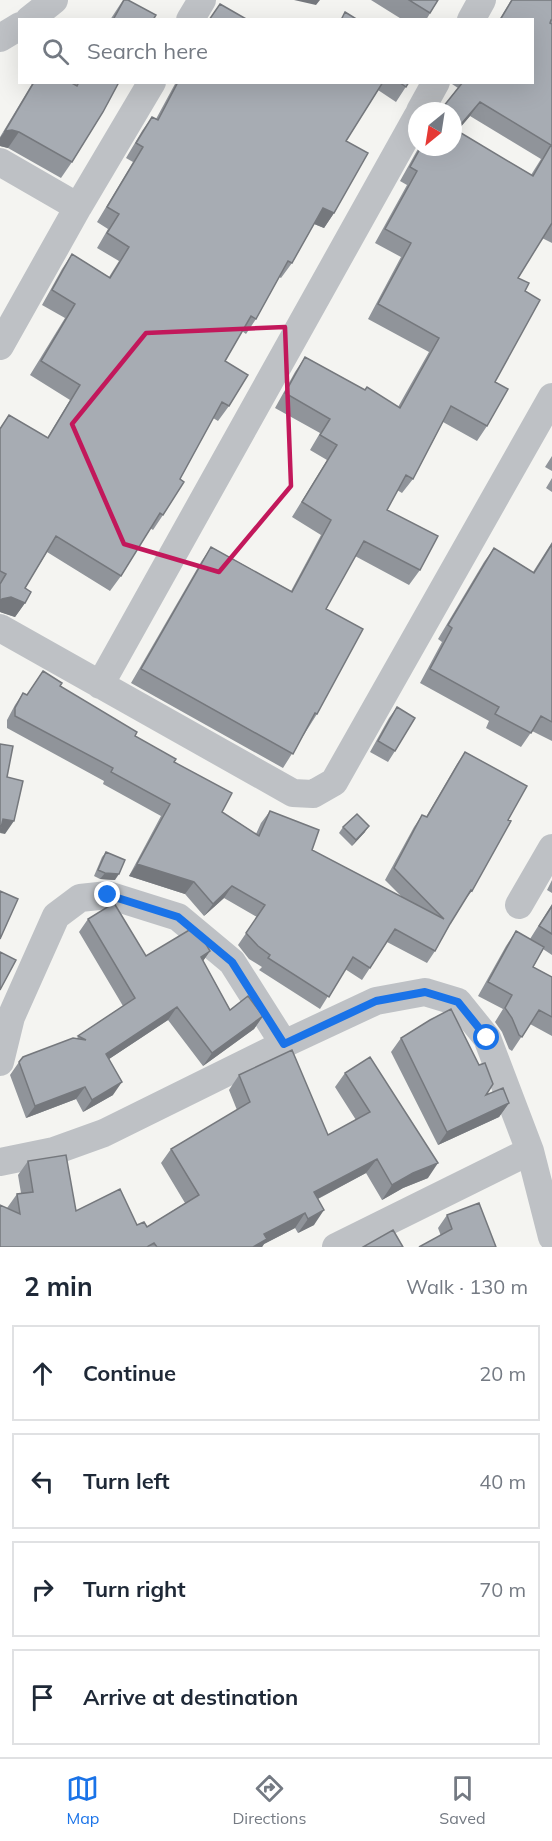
<!DOCTYPE html>
<meta charset="utf-8">
<style>
:root{--surface:#fff;--page:#f2f2f3;--text:#1f2937;--muted:#747a83;--line:#e0e1e3;--accent:#1a73e8}
body{margin:0;font-family:Mulish,sans-serif;background:var(--page);color:var(--text)}
.compass{position:absolute;left:408px;top:102px;width:54px;height:54px;border-radius:50%;background:var(--surface);box-shadow:0 6px 24px #0002;rotate:210deg}
.stop{position:absolute;width:18px;height:18px;margin:-14px;border:4px solid #1a73e8;border-radius:50%;background:#fff}
.stop.end{background:#1a73e8;border-color:#fff;box-shadow:0 2px 6px #0008}
.list{margin:0;padding:0;list-style:none}
h2{display:flex;justify-content:space-between;align-items:center;height:78px;margin:0;padding:0 24px;font-size:26px}
h2 small{font-size:20px;font-weight:400;color:var(--muted)}
.list li{display:grid;grid-template-columns:39px 1fr auto;gap:18px;align-items:center;box-sizing:border-box;height:96px;margin:0 12px 12px;padding:0 12px;border:2px solid var(--line);border-radius:0px}
.list b{display:block;font-size:22px;white-space:nowrap}
.list em{font-size:20px;font-style:normal;color:var(--muted)}
.icon{flex:none;width:33px;height:33px;fill:none;stroke:currentColor;stroke-width:2;stroke-linecap:round;stroke-linejoin:round}
.map{position:relative;flex:none;width:552px;height:1247px;overflow:hidden}
.search{position:absolute;background:var(--surface);box-shadow:0 6px 24px #0002;left:18px;right:18px;top:18px;height:66px;display:flex;align-items:center;gap:15px;box-sizing:border-box;padding:0 21px;border-radius:0px;color:var(--muted);font-size:22px}
.sheet{height:510px;background:var(--surface)}
nav{display:flex;justify-content:space-around;align-items:center;box-sizing:border-box;height:84px;border-top:2px solid var(--line);background:var(--surface);font-size:16px;color:var(--muted)}
nav a{display:grid;justify-items:center;gap:3px}
nav .on{color:var(--accent)}
.map>svg:first-child{display:block}
</style>
<div class="map">
<svg width="552" height="1247" viewBox="0 0 552 1247">
<rect width="100%" height="100%" fill="#f4f4f1"/>
<g fill="none" stroke-linecap="round" stroke-linejoin="round">
<!-- minor -->
<path stroke="#bec1c5" stroke-width="28" d="M29 20 54 0
M190 20 202 0
M471 20 482 0
M0 38 20 26
M420 111 436 82
M0 162 78 207
M0 346 78 207 152 82
M0 628 293 793 313 794 334 782 552 397
M100 685 417 117
M519 905 552 848
M0 1062 11 1017 56 916 80 898 108 895 178 917 232 962 284 1044
M0 1162 54 1151 104 1133 284 1044 376 1001 425 992 458 1002 487 1038 530 1151 552 1237
M336 1247 530 1151"/>
</g>
<!-- wall -->
<path fill="#90949a" fill-rule="evenodd" d="M123 0 153 20H110Z
M371 0H438L426 20H403Z
M511 0H552V243L542 238 518 278 525 291 495 382 487 426 477 441 443 422 413 479 402 493 397 490 387 510 420 570 409 585 355 556 326 609 317 714 283 768 131 683 201 562 211 547 291 591 321 535 292 517 327 460 310 450 320 433 275 408 295 372 305 357 365 390 398 407 429 352 368 319 401 257 375 243 407 185 400 181 419 147H453V111H440L458 88 452 84V82H532V20H499ZM470 116 541 159 531 175 457 131Z
M33 82H70L75 85 76 82H119L72 162 61 178 8 148 0 146V137Z
M176 82H409L396 102 378 90 346 141 334 213 324 228 314 224 292 263 281 278 279 277 256 319 246 334 242 331 225 361 229 406 218 421 213 418 180 479 163 515 153 530 150 528 121 576 110 591 47 552 25 588V603L15 617 0 612V428L9 415 47 438 70 400 30 375 65 318 42 305 62 269 72 254 109 277 119 261 97 248 108 229 97 222 133 162 126 158 142 131 152 117 156 119Z
M552 456V471L545 467Z
M552 478V492L546 488Z
M552 542V741L532 731 521 747 486 728 489 721 420 683 442 642 438 639 484 562 494 548 533 572Z
M43 671 60 686 174 762 222 812 256 834 261 823 270 811 312 850 402 897 385 880 414 827 422 815 426 817 457 764 465 752 508 820 472 891 463 902 450 924 435 951 427 963 387 942 362 980 345 969 320 1009 259 970 262 967 249 959 238 945 257 917 224 898 204 916 185 894 129 876 161 816 103 784 104 781 7 728V720L15 705 23 693 27 695Z
M397 707 395 751 388 762 370 752 389 718Z
M343 827 365 832 352 846 339 833Z
M106 852 115 880 100 879 94 876 102 857Z
M552 880V893L547 890Z
M552 904V955L543 949 533 967 552 977V1036L530 1024 512 1051 509 1049 502 1032 495 1022 503 1009 478 996 506 946 516 931 530 939Z
M88 919 146 956 210 951 203 961 230 1010 263 1016 254 1029 203 1066 168 1020 109 1059 113 1095 83 1112 76 1099 26 1118 10 1075 19 1062 77 1039 78 1036 123 1006 79 932Z
M401 1038 486 1095 509 1103 499 1117 438 1145 391 1052Z
M345 1073 428 1178 403 1188 382 1200 366 1173 318 1199 314 1225 298 1233 295 1228 264 1244 262 1247H0L7 1208 17 1194 21 1193 18 1175 28 1161 76 1211 147 1227 185 1203 161 1163 171 1149 237 1110 229 1090 239 1075 328 1135 356 1120 335 1087Z
M447 1215 496 1247 441 1236 438 1228Z"/>
<!-- shaded-wall -->
<path fill="#75787d" d="M294 0H320L316 5Z
M480 102 470 116 453 136V134Z
M12 130 19 132 8 148 0 146V138L5 131Z
M323 208 334 213 324 228 312 223Z
M11 597 25 603 15 617 0 612V601L2 599Z
M3 819 14 821 5 834 0 833Z
M369 826 365 832 352 846 356 840Z
M137 864 194 882 185 894 129 876Z
M105 873 119 874 115 880 100 879Z
M232 886 224 898 204 916 213 904Z
M210 951 201 964V957Z
M177 1007 168 1020 97 1067 106 1054Z
M263 1016 254 1029 203 1066 212 1053Z
M122 1082 113 1095 83 1112 92 1100Z
M85 1087 76 1099 26 1118 35 1106Z
M509 1103 499 1117 438 1145 447 1132Z
M377 1159 366 1173 304 1206 314 1192Z
M438 1163 428 1178 403 1188 382 1200 392 1185 413 1173Z
M324 1210 314 1225 298 1233 308 1219Z
M305 1213 295 1228 264 1244 262 1247H253L264 1234Z"/>
<!-- building -->
<path fill="#a7acb3" stroke="#75787d" stroke-width="1.5" fill-rule="evenodd" d="M124 0H128L156 15 153 20H113Z
M409 0H438L430 13Z
M512 0H552V20H551L550 23 552 24V223L518 278 529 283 525 291 540 300 495 382 508 389 487 426 451 406 413 479 406 475 387 510 438 536 420 570 364 541 326 609 363 629 317 714 315 713 293 754 141 669 211 547 292 592 331 520 302 502 337 445 320 435 330 419 285 393 305 357 365 390 367 387 400 408 439 338 378 304 411 243 385 229 417 171 410 167 421 147H453V111H440L443 107 463 82H532V20H500ZM480 102 551 145 533 176 456 130Z
M220 4 248 20H209Z
M345 12 358 20H341Z
M34 82H70L77 86 79 82H119L103 112 72 162 19 132 12 130 5 131Z
M178 82H383L346 141 368 153 334 213 323 208 292 263 288 261 256 319 251 316 225 361 248 375 229 406 222 402 180 479 184 482 163 515 160 513 121 576 56 536 25 588 31 592 25 603 11 597 2 599 0 601V584L6 574 0 571V429L9 415 48 438 80 385 41 361 75 304 52 290 72 254 110 278 129 247 107 233 119 214 107 207 143 147 136 143 152 117 158 120Z
M399 82H409L406 87Z
M552 544V722L541 716 531 733 495 714 499 707 430 669 452 628 448 625 494 548 534 573Z
M43 671 62 683 60 686 137 732 135 736 176 759 174 762 232 793 222 812 259 836 270 811 319 830 312 850 444 919 394 868 422 815 427 817 465 752 527 786 508 820 511 821 472 891 471 890 450 924 435 951 395 929 370 968 353 957 329 997 268 958 270 955 258 946 246 933 265 905 232 886 213 904 194 882 137 864 170 804 111 772 113 768 15 716V708L23 693 27 695Z
M397 707 415 718 395 751 378 741Z
M0 744 13 746 7 777 23 781 14 821 3 819 0 832Z
M357 814 369 826 356 840 343 827Z
M106 852 125 860 119 874 105 873 98 870Z
M0 891 18 899 0 939Z
M114 903 146 956 191 929 203 939 210 951 201 957 230 1010 248 996 263 1016 212 1053 177 1007 106 1054 122 1082 92 1100 85 1087 35 1106 19 1062 23 1057 73 1038 86 1040 78 1036 135 998 88 919Z
M552 906V934L539 926Z
M516 931 544 947 533 967 552 977V1017L539 1010 522 1037 519 1035 512 1018 505 1008 512 995 488 982Z
M0 952 16 960 0 990Z
M451 1009 479 1065 485 1063 493 1084 486 1095 503 1088 509 1103 447 1132 401 1038 430 1020Z
M292 1050 328 1135 370 1112 345 1073 370 1057 438 1163 413 1173 392 1185 377 1159 314 1192 324 1210 308 1219 305 1213 264 1234 267 1239 253 1247H157L154 1243 147 1247H0V1205L20 1214 17 1194 33 1192 28 1161 66 1155 76 1211 120 1189 137 1225 144 1222 147 1227 199 1195 171 1149 250 1102 239 1075Z
M479 1203 496 1247H419L452 1229 447 1215Z
M393 1230 403 1247H363Z"/>
<g fill="none" stroke-linecap="round" stroke-linejoin="round">
<!-- route -->
<path stroke="#1a73e8" stroke-width="8" d="M108 895 178 917 232 962 284 1044 376 1001 425 992 458 1002 487 1038"/>
</g>
<!-- marked area -->
<path fill="none" stroke="#c2185b" stroke-width="4.5" stroke-linejoin="round" d="M285 327 291 486 219 572 124 544 72 424 146 333Z"/>
</svg>
<svg class="compass" viewBox="-18 -18 36 36"><path d="M0-13l5 13h-10z" fill="#e53935"/><path d="M0 13l5-13h-10z" fill="#747a83"/></svg>
<div class="stop" style="left:487px;top:1038px"></div>
<div class="stop end" style="left:108px;top:895px"></div>
<div class="search"><svg class="icon" aria-label="search" viewBox="0 0 24 24"><circle cx="10" cy="10" r="6"/><path d="M15 15l6 6"/></svg>Search here</div>
</div>
<section class="sheet">
<h2>2 min<small>Walk · 130 m</small></h2>
<ul class="list">
<li><svg class="icon" aria-label="ahead" viewBox="0 0 24 24"><path d="M12 20V5M6 11l6-6 6 6"/></svg><div><b>Continue</b></div><em>20 m</em></li>
<li><svg class="icon" aria-label="left" viewBox="0 0 24 24"><path d="M17 20v-9H6M10 6l-5 5 5 5"/></svg><div><b>Turn left</b></div><em>40 m</em></li>
<li><svg class="icon" aria-label="right" viewBox="0 0 24 24"><path d="M7 20v-9h11M14 6l5 5-5 5"/></svg><div><b>Turn right</b></div><em>70 m</em></li>
<li><svg class="icon" aria-label="arrive" viewBox="0 0 24 24"><path d="M6 21V4h12l-3 4 3 4H6"/></svg><div><b>Arrive at destination</b></div></li>
</ul>
</section>
<nav>
<a class="on"><svg class="icon" aria-label="map" viewBox="0 0 24 24"><path d="M3 6l6-2 6 2 6-2v14l-6 2-6-2-6 2zM9 4v14M15 6v14"/></svg>Map</a>
<a><svg class="icon" aria-label="directions" viewBox="0 0 24 24"><path d="M12 3l9 9-9 9-9-9zM9 14v-3h6M13 9l2 2-2 2"/></svg>Directions</a>
<a><svg class="icon" aria-label="saved" viewBox="0 0 24 24"><path d="M7 4h10v16l-5-4-5 4z"/></svg>Saved</a>
</nav>
